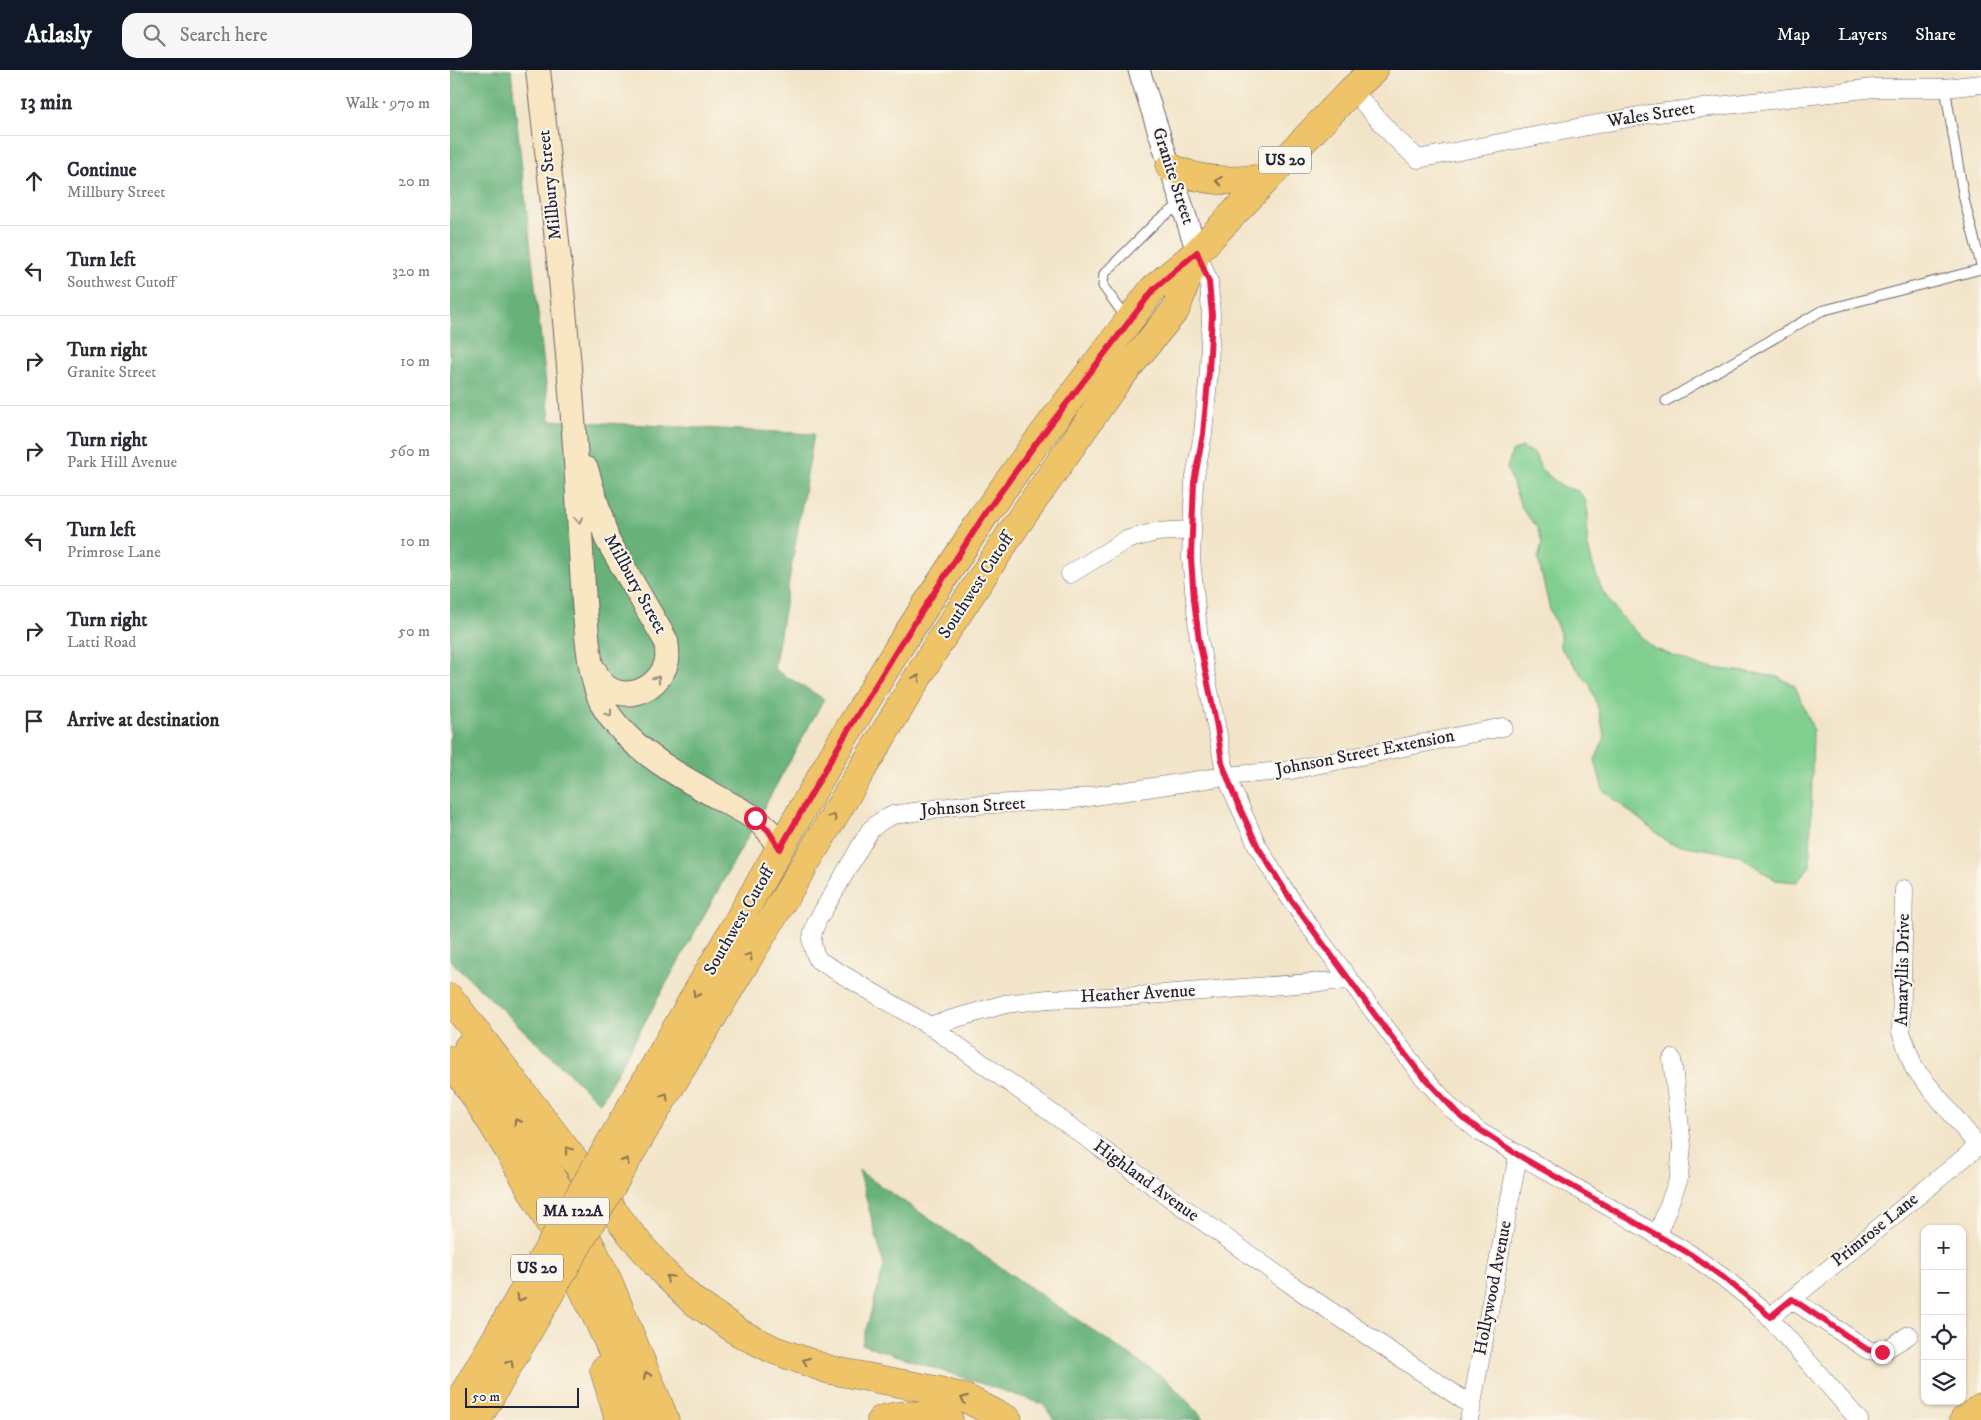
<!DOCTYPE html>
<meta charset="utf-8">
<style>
:root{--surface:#fff;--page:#f7f7f7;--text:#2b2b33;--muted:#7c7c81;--line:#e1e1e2;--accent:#111827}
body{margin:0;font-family:"IM FELL DW Pica",serif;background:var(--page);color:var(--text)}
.controls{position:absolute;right:15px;bottom:15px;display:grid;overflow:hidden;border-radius:10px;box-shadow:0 1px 4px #0004}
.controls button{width:45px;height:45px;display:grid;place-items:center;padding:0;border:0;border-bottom:1px solid var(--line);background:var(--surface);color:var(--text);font:25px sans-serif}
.scale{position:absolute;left:15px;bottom:12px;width:114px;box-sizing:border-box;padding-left:5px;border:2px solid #22223b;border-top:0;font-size:14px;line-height:18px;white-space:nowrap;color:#22223b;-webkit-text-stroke:4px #fbf7ec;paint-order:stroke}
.stop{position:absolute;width:15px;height:15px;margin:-11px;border:4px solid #e11d48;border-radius:50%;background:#fff}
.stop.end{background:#e11d48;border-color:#fff;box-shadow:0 1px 5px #0008}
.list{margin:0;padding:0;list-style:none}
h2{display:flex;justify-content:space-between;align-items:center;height:65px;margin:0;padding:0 20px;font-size:21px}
h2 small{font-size:16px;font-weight:400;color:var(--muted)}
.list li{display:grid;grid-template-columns:32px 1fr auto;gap:15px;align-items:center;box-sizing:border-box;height:90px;padding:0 20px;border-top:1px solid var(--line)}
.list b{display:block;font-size:19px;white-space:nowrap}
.list p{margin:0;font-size:16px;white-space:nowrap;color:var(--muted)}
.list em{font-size:16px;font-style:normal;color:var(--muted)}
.icon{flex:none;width:28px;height:28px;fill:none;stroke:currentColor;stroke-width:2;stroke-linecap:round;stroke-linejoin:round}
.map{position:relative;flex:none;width:1531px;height:1350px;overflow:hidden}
header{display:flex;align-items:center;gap:30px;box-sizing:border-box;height:70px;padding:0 25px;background:var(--accent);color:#fff}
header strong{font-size:24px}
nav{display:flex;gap:28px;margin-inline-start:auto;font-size:18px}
.search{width:350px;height:45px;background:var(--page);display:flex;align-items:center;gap:12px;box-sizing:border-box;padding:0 18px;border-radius:15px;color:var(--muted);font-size:19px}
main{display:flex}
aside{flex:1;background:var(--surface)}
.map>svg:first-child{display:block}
</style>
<header>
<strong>Atlasly</strong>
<div class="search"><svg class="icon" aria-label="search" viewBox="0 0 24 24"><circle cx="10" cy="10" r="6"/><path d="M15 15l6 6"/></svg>Search here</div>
<nav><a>Map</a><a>Layers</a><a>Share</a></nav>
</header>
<main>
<aside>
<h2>13 min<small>Walk · 970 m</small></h2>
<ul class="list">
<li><svg class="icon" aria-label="ahead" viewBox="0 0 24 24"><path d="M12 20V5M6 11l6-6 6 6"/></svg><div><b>Continue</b><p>Millbury Street</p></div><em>20 m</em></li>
<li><svg class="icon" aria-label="left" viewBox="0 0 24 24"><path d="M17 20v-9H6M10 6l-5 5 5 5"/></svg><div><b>Turn left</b><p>Southwest Cutoff</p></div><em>320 m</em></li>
<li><svg class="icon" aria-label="right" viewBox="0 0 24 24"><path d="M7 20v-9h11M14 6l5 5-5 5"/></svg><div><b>Turn right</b><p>Granite Street</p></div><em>10 m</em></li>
<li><svg class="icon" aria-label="right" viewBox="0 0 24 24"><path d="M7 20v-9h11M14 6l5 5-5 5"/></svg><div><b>Turn right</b><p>Park Hill Avenue</p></div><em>560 m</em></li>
<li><svg class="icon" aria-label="left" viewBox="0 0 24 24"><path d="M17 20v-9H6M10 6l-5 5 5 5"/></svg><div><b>Turn left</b><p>Primrose Lane</p></div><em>10 m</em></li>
<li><svg class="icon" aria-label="right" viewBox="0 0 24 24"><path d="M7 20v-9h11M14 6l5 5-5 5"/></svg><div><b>Turn right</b><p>Latti Road</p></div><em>50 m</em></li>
<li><svg class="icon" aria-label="arrive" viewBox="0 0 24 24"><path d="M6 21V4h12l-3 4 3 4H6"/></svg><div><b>Arrive at destination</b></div></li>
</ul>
</aside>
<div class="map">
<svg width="1531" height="1350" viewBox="0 0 1531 1350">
<rect width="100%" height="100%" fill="#fbf7ec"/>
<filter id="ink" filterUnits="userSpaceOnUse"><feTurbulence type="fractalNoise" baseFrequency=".02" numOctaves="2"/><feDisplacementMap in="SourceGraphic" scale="10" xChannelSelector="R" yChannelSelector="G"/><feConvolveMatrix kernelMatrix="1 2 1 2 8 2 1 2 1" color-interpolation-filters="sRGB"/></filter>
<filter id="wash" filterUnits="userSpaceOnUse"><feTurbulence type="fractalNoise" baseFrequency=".0096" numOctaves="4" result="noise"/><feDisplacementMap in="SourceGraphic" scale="20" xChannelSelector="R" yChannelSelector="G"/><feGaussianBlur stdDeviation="1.12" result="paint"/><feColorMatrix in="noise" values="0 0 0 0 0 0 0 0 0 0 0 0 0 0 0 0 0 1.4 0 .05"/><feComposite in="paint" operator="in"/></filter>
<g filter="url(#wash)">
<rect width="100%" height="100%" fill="#f2e4c8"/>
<!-- green -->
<path fill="#80cf8f" stroke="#517865" d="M1072 377 1085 384 1091 399 1111 416 1128 421 1135 429 1138 443 1137 473 1143 496 1153 522 1172 548 1203 578 1252 597 1298 602 1328 607 1345 616 1363 659 1360 796 1347 812 1325 810 1289 785 1219 773 1153 720 1145 690 1155 667 1146 631 1140 615 1110 577V563L1100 540 1088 489 1092 473 1087 457 1072 439 1057 398 1062 382Z"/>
<!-- forest -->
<path fill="#68b27a" stroke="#456a5a" d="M0 0H61L100 350 364 364 324 599 374 629 150 1033 0 890Z
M409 1101 719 1312 755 1350H604L593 1334 412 1274 434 1196Z"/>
</g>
<g filter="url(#ink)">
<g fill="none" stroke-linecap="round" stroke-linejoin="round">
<!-- service casing -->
<g stroke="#6b666c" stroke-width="11">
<path id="service" d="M1495 18 1514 129 1531 195
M677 249 653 216 654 204 707 151 731 134
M1216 331 1371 241 1531 199"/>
</g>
<!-- minor casing -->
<g stroke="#6b666c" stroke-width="19">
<path id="minor" d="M902 20 944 67 968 89 1199 44 1424 18H1495L1531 14
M747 182 759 212 761 245 759 301 753 364 744 412 741 488 749 570 776 706 808 777 829 812 860 857 969 1002 1001 1038 1030 1062 1240 1184 1274 1208 1310 1237 1409 1350
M620 504 676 470 706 462 741 460
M1454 819 1451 962 1464 998 1528 1076
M479 956 555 934 598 929 685 926 900 910
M1207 1166 1229 1108 1232 1075 1222 989
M1341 1229 1418 1280 1432 1282 1459 1265
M1320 1247 1531 1074
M1021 1335 846 1218 483 958 368 890C360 874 360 868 367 851L420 760 431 751 443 745 506 736 618 730 776 706 841 700 1053 657
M1019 1350 1068 1085"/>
</g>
<!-- tertiary casing -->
<g stroke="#6b666c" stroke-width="23">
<path id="tertiary" d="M689 0 747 182"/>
</g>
<!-- secondary casing -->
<g stroke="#6b666c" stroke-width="26">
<path id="secondary" d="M88 0C101 116 115 233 123 349 128 410 130 471 134 532 137 563 139 616 157 642 190 691 255 719 305 748L318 760 330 779
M136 399 157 469 216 571C217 578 218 584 217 590 209 626 159 638 145 601"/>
</g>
<!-- primary casing -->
<g stroke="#6b666c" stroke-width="29">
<path id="primary" d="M720 97C752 113 783 112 818 108
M174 1049 391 672 447 580 537 441 581 380 703 219 745 184
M190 1067 488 574 567 454 667 311 726 239 747 182"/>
</g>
<!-- trunk casing -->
<g stroke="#6b666c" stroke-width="29">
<path id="trunk" d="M747 182 902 20 924 0"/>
</g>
<!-- motorway casing -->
<g stroke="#6b666c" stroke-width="29">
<path id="motorway" d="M0 928 180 1163 213 1202 242 1230 290 1263 324 1280 380 1300 486 1320 517 1329 558 1350
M18 977 125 1144 159 1213 215 1350
M0 990C46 1055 85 1123 120 1193 147 1246 170 1295 191 1350
M154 1300 169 1350
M431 1350C452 1342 477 1345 499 1350
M1514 1350 1531 1338"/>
</g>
<!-- service -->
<use href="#service" stroke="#fff" stroke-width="9"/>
<!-- minor -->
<use href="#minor" stroke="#fff" stroke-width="18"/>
<!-- tertiary -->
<use href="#tertiary" stroke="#fff" stroke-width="21"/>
<!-- secondary -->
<use href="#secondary" stroke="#f9e7c3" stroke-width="24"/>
<!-- primary -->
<use href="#primary" stroke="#efc469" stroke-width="28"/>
<!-- trunk -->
<use href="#trunk" stroke="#efc469" stroke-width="28"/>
<!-- motorway -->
<use href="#motorway" stroke="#efc469" stroke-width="28"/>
<!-- primary-bridge casing -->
<g stroke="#6b666c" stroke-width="29" stroke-linecap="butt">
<path id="primary-bridge" d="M0 1347 174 1049
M27 1350 190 1067"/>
</g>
<!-- primary-bridge -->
<use href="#primary-bridge" stroke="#efc469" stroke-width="28"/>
</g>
<!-- one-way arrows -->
<defs><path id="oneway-chevron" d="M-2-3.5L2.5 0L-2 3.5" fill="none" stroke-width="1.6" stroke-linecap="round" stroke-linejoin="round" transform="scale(1.25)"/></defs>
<g stroke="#887352">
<use href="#oneway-chevron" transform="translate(769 111) rotate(-176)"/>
<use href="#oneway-chevron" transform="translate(467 608) rotate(-59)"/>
<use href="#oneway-chevron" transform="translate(383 747) rotate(-59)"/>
<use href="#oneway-chevron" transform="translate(299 886) rotate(-59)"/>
<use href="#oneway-chevron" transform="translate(246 924) rotate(120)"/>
<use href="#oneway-chevron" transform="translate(215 1026) rotate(-59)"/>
<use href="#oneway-chevron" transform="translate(67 1052) rotate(-122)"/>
<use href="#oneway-chevron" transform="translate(118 1080) rotate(-127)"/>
<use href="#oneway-chevron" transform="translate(176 1091) rotate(-60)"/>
<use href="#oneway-chevron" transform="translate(219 1208) rotate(-136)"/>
<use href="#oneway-chevron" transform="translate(70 1228) rotate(120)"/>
<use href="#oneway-chevron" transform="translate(356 1291) rotate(-160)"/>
<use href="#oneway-chevron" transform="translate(60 1293) rotate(-60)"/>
<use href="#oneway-chevron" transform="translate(197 1305) rotate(-112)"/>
<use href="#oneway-chevron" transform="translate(514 1329) rotate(-160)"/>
</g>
<g stroke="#988e86">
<use href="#oneway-chevron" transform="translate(129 450) rotate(87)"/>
<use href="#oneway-chevron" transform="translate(207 609) rotate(-53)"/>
<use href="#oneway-chevron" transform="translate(159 643) rotate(55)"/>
</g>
</g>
<g fill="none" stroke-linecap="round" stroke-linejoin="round" filter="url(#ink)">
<!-- route -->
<path stroke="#e11d48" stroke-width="6" d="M305 748 318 760 330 779 391 672 447 580 537 441 581 380 704 219 747 182 759 212 762 245 759 301 753 364 744 412 741 488 744 530 749 570 767 657 772 693 786 730 808 777 841 830 931 953 969 1002 1012 1048 1068 1085 1240 1184 1274 1208 1310 1237 1320 1247 1342 1229 1418 1280 1432 1282"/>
</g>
<g text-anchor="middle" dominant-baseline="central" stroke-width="4" stroke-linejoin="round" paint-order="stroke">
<!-- shield labels -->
<g fill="#fbf7ec" stroke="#636270" stroke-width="1">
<rect x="809" y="76.5" width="52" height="27" rx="4"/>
<rect x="87" y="1127.5" width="72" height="27" rx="4"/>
<rect x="61" y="1184.5" width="52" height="27" rx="4"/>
</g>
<g font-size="16" font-weight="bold" fill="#22223b">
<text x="835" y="90">US 20</text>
<text x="123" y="1141">MA 122A</text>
<text x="87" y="1198">US 20</text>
</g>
<!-- street labels -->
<g font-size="18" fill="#22223b" stroke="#fbf7ec">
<text transform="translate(1201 45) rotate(-9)">Wales Street</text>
<text transform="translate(723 106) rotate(72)">Granite Street</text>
<text transform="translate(100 115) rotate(-96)">Millbury Street</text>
<text transform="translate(185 514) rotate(61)">Millbury Street</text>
<text transform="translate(526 516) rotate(-57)">Southwest Cutoff</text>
<text transform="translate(915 683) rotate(-11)">Johnson Street Extension</text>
<text transform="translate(523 737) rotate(-4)">Johnson Street</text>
<text transform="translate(289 851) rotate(-60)">Southwest Cutoff</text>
<text transform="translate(1453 900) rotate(-89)">Amaryllis Drive</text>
<text transform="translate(688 924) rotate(-3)">Heather Avenue</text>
<text transform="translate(696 1111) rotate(36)">Highland Avenue</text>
<text transform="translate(1425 1160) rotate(-39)">Primrose Lane</text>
<text transform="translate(1043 1218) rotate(-79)">Hollywood Avenue</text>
</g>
</g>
</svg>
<div class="controls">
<button>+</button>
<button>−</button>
<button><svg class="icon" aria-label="locate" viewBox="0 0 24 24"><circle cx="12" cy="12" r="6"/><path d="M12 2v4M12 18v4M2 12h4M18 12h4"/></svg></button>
<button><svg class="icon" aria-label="layers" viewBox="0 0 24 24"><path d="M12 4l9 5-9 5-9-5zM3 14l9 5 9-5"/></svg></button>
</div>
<div class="scale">50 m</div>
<div class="stop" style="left:305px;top:748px"></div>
<div class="stop end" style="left:1432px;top:1282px"></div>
</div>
</main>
